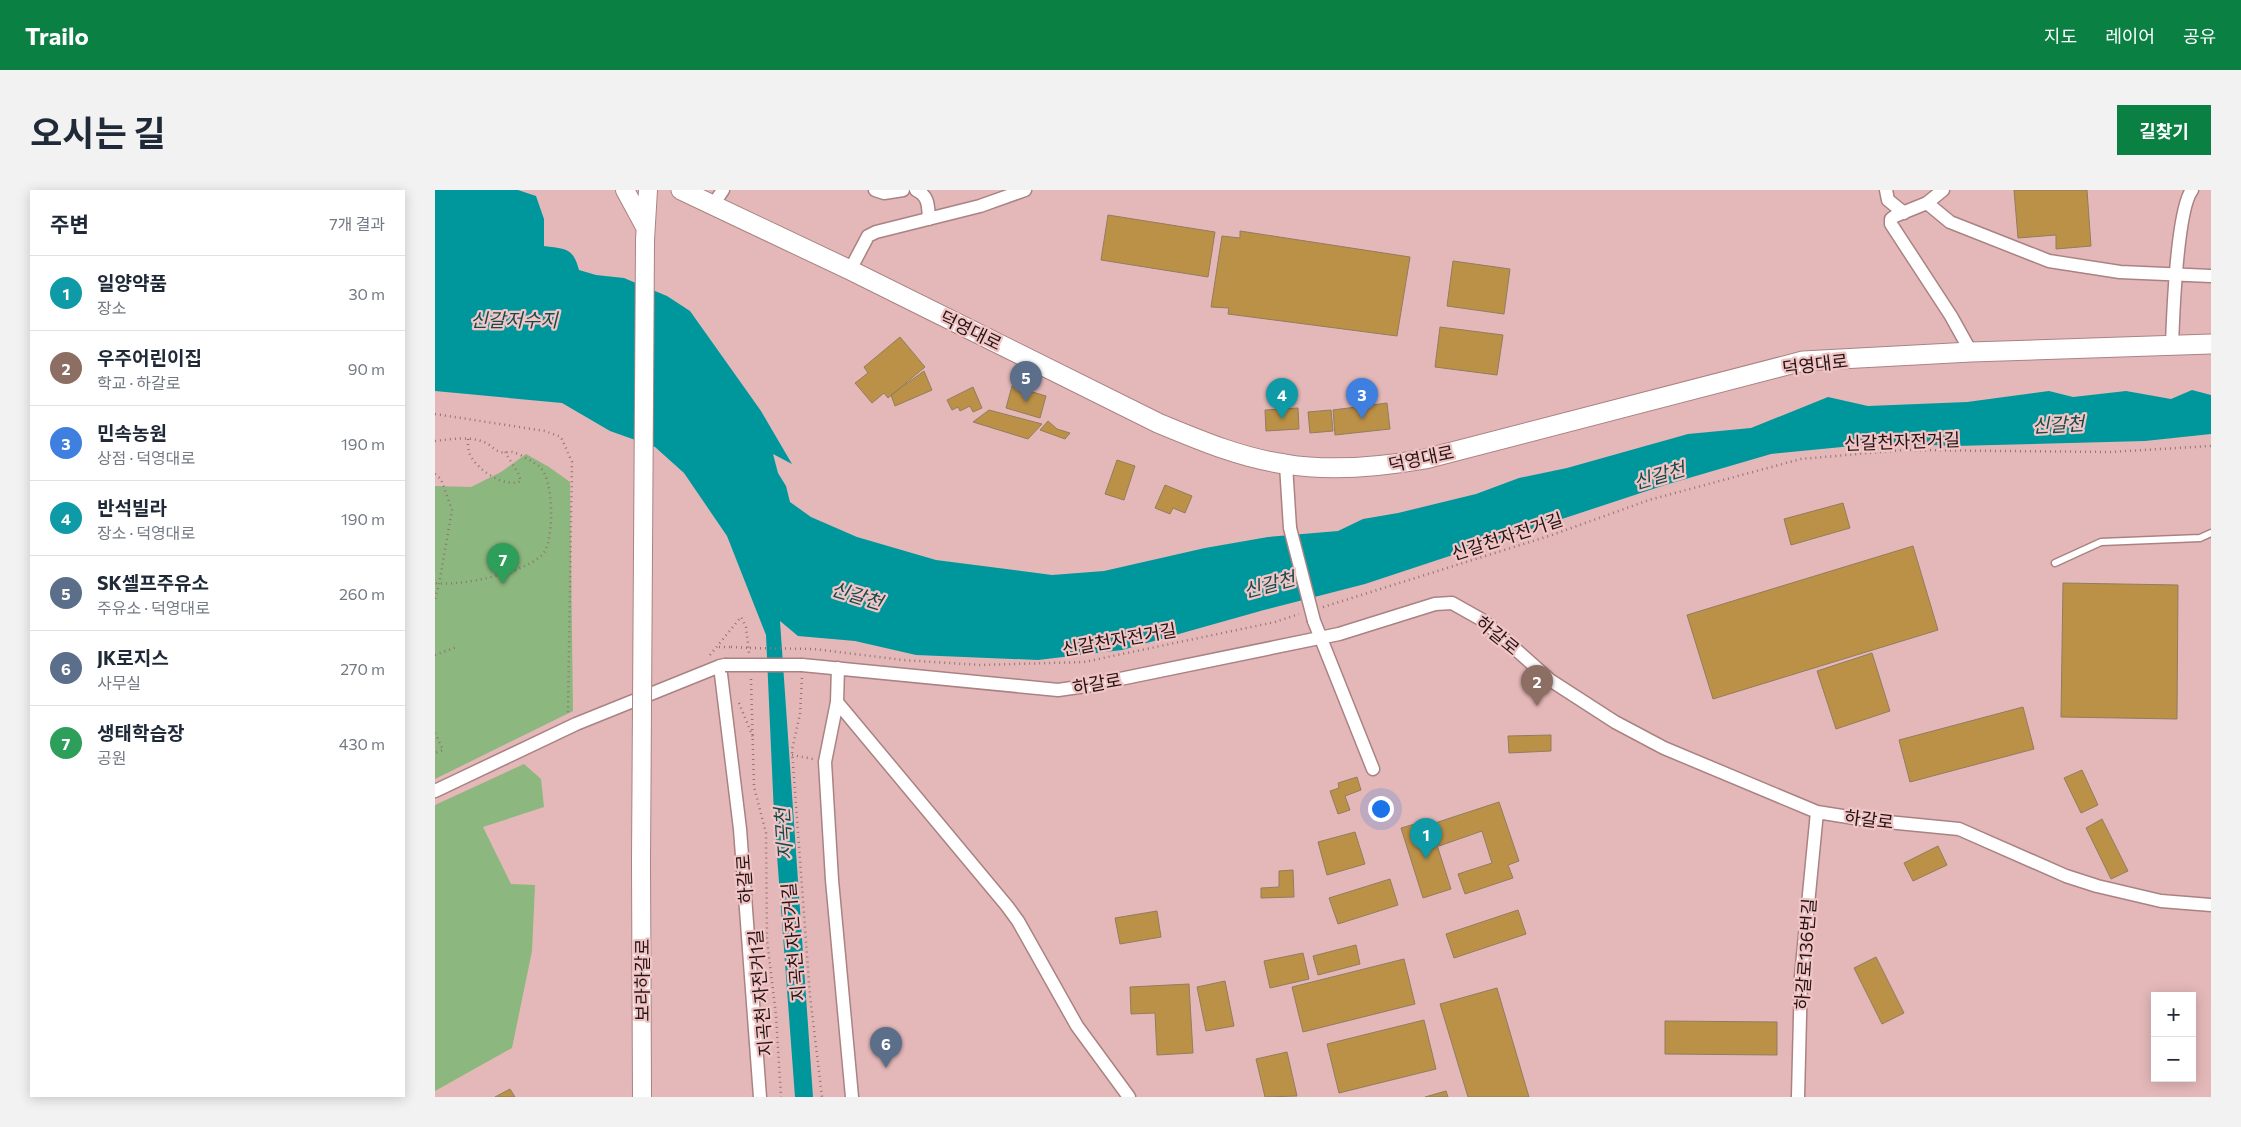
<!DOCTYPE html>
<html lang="ko">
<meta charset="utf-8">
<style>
:root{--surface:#fff;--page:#f2f2f3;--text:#1f2937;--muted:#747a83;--line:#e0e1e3;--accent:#0b8043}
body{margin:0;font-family:Commissioner,"Noto Sans KR",sans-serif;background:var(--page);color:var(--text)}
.controls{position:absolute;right:15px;bottom:15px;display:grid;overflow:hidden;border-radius:0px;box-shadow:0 2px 12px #0003}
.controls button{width:45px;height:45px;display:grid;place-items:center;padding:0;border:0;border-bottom:1px solid var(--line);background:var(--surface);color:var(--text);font:25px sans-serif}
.you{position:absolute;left:945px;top:618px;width:18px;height:18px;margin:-12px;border:4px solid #fff;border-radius:50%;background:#1a73e8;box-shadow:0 0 0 8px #1a73e833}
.badge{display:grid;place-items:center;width:32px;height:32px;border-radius:50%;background:var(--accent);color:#fff;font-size:16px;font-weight:700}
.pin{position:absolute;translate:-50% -41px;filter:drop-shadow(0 1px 2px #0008)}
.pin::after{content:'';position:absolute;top:26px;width:18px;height:15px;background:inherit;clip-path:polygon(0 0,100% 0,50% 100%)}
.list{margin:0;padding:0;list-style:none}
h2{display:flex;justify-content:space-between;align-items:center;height:65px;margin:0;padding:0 20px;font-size:21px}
h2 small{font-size:16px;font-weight:400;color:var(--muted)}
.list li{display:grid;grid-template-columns:32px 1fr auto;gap:15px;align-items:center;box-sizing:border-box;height:75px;padding:0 20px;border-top:1px solid var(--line)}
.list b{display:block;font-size:19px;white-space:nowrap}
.list p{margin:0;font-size:16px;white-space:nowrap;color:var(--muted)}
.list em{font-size:16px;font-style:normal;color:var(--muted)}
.map{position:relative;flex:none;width:1776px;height:907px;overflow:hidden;border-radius:0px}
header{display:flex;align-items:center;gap:30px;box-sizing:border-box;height:70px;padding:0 25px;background:var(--accent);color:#fff}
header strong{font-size:24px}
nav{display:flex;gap:28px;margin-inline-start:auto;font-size:18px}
.intro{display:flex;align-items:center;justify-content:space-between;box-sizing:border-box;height:120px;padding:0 30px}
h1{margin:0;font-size:35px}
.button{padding:12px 22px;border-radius:0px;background:var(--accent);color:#fff;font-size:18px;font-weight:700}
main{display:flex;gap:30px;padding:0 30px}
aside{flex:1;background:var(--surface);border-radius:0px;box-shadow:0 2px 12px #0003}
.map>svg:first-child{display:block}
</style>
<header>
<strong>Trailo</strong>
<nav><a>지도</a><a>레이어</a><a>공유</a></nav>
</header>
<div class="intro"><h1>오시는 길</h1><a class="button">길찾기</a></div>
<main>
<aside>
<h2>주변<small>7개 결과</small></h2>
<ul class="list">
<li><span class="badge" style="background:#0f9aa8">1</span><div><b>일양약품</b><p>장소</p></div><em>30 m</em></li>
<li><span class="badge" style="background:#8d6e63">2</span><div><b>우주어린이집</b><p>학교 · 하갈로</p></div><em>90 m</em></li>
<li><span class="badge" style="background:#3f7fe0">3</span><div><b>민속농원</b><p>상점 · 덕영대로</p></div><em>190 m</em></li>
<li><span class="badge" style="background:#0f9aa8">4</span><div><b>반석빌라</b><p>장소 · 덕영대로</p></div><em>190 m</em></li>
<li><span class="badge" style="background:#5c6f8a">5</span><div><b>SK셀프주유소</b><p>주유소 · 덕영대로</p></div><em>260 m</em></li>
<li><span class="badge" style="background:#5c6f8a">6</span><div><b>JK로지스</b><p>사무실</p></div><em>270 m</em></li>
<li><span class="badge" style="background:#2e9e5b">7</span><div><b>생태학습장</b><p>공원</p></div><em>430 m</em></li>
</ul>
</aside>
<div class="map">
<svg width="1776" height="907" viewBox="0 0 1776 907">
<rect width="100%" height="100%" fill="#e4b8b8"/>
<!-- green -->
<path fill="#8cb77e" d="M91 264 114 277 135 292 138 521 0 589V296L36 297 66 282Z
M89 574 106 589 109 617 48 637 76 694 100 695 97 761 77 858 0 901V615Z"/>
<!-- water -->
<path fill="#00979c" d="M0 0H83L101 6 109 29V56C130 59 138 57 144 80L161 85 189 88 232 106 255 121 326 221 357 274 338 264 343 283 351 296 355 312 376 327 422 347 501 370 617 385 669 381 770 358 833 347 903 341 928 329 963 323 1041 304 1084 288 1132 278 1253 244 1316 238 1393 207 1433 216 1532 212 1614 201 1638 207 1691 201 1736 209 1757 200 1776 205V244L1710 251 1520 256 1448 253 1336 264 1230 295 930 394 829 420 687 460 603 470 481 465 420 451 363 446 345 431 378 907H360L339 625 331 445 292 346 249 283 220 257 175 241 127 213 0 201Z"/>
<!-- building -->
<path fill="#bb9047" stroke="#917d5e" d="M1579 0H1652L1656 56 1621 59V45L1583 48Z
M673 25 780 42 773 87 666 70Z
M805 41 975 67 962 146 793 124 794 118 776 117 787 46 805 48Z
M1018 71 1075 79 1069 124 1012 116Z
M1005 137 1068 145 1062 185 1000 177Z
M465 147 490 177 453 208 449 203 437 213 420 193 433 183 429 177Z
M489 181 497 200 460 216 456 205Z
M577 196 611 206 605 228 571 218Z
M538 197 547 218 538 222 535 216 525 221 523 217 517 220 512 210Z
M952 213 955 239 900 245 898 220Z
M863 218 864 239 831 241 830 220Z
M554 220 607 234 593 249 538 232Z
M896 220 898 241 875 243 873 222Z
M613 231 622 239 635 243 630 249 605 240Z
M682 270 700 276 689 310 670 304Z
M730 295 757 306 750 323 738 318 735 324 720 318Z
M1408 313 1415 338 1356 355 1349 329Z
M1478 356 1503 440 1278 509 1252 425Z
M1628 393 1743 395 1742 529 1626 527Z
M1437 463 1455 521 1401 539 1382 481Z
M1588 517 1599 559 1475 592 1464 550Z
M1116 545V561L1074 563 1073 546Z
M1647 580 1663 615 1646 623 1629 588Z
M922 587 926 600 910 606 915 620 903 624 895 601 904 598 903 593Z
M1064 612 1084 671 1073 675 1078 688 1030 704 1023 684 1057 673 1047 641 1004 656 997 634Z
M1667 629 1693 681 1676 689 1651 638Z
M994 630 1016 699 988 708 966 638Z
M920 642 930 674 892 685 883 652Z
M1503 656 1512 675 1478 691 1469 673Z
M858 680 859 707 826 708V698L844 697V681Z
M955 689 963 715 903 734 894 708Z
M1083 720 1091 744 1019 768 1011 744Z
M722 721 726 747 685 754 680 728Z
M921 755 925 774 883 785 878 766Z
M868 763 874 789 835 798 829 771Z
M1441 767 1469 823 1447 834 1419 778Z
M969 769 980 814 868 842 857 797Z
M790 791 799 836 771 841 762 797Z
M754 794 758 863 722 865 720 823 696 824 695 797Z
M1062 798 1094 907H1033L1005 814Z
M989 830 1001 879 904 903 892 854Z
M1230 831 1342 832V865L1230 864Z
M852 862 862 906 830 907 821 869Z
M75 899 80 907H60Z
M1011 901 1013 907H990Z"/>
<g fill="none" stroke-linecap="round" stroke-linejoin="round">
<!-- service casing -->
<g stroke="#ab8282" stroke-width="9">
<path id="service" d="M1620 373 1666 352 1765 348 1776 343"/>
</g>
<!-- minor casing -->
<g stroke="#ab8282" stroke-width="15">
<path id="minor" d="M440 0 449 3 468 0
M481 0C494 6 493 16 494 29
M1451 0 1453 10 1469 23
M1508 0 1492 13 1460 26 1456 29V34L1516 126 1536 162
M1492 13 1515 32 1614 71 1685 82 1776 86
M278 15 288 0
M415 80 433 46 441 42 545 16 590 0
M1737 155C1738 126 1742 19 1757 0
M851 275 855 338
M879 431 938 579
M290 475 285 476 305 639 325 907
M367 475 623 500 651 496 904 444 1000 414 1017 413 1049 431 1115 490 1180 532 1229 558 1382 622 1432 630 1524 639 1631 686 1662 696 1726 711 1776 715
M403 478 402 512 390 572 397 690 417 907
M402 512 572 716 583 731 642 836 694 907
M0 601 141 534 285 476
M1363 907 1366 786 1382 622"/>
</g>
<!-- secondary casing -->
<g stroke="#ab8282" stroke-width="20">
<path id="secondary" d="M190 0 210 37
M210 50 213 0
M206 673 207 907"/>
</g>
<!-- primary casing -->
<g stroke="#ab8282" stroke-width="21">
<path id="primary" d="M246 0 415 80 723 233C764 250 806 268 850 274 897 282 945 277 990 269L1368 171 1536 162 1776 154"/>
</g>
<!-- path -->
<path stroke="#937373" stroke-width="2.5" stroke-dasharray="1 4" stroke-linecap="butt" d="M0 224 110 241 126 247 137 272 133 523
M33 249C33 253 33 258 34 262 39 278 69 299 86 291L83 283 70 262
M0 251C16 249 34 246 49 252 55 254 59 260 65 262 69 263 73 262 77 262 84 263 98 272 104 276 119 289 119 344 110 361 98 382 23 397 0 393
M0 284 6 289 17 320 4 394 0 409
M888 417 1117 345 1214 310 1366 269 1468 260 1675 262 1776 256
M284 457H296
M315 458 379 459 468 470 545 475 649 472 840 432 864 424
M0 465 22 457
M275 465 306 427 311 437 314 463
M367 488 365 524 357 560 375 806 387 907
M316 489 319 597 331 643 332 750 341 825 346 907
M304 513 318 547
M0 543 8 560 0 563
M357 565 378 569"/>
<!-- service -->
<use href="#service" stroke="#fff" stroke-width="6"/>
<!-- minor -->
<use href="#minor" stroke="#fff" stroke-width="12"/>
<!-- secondary -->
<use href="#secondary" stroke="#fff" stroke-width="18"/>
<!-- primary -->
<use href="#primary" stroke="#fff" stroke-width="19"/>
<!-- minor-bridge casing -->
<g stroke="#ab8282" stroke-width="15" stroke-linecap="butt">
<path id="minor-bridge" d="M855 338 879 431
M290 475H367"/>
</g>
<!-- secondary-bridge casing -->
<g stroke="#ab8282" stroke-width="20" stroke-linecap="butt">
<path id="secondary-bridge" d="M206 673 210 50"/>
</g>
<!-- path-bridge -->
<path stroke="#937373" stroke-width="2.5" stroke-dasharray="1 4" stroke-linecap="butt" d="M296 457 315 458"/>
<!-- minor-bridge -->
<use href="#minor-bridge" stroke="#fff" stroke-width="12"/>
<!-- secondary-bridge -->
<use href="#secondary-bridge" stroke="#fff" stroke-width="18"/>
</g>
<g text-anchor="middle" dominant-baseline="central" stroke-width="4.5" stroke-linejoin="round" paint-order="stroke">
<!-- street labels -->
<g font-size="18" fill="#241415" stroke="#f1c5c5">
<text transform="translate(536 140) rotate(26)">덕영대로</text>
<text transform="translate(1380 174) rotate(-7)">덕영대로</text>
<text transform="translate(1467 251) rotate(-2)">신갈천자전거길</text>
<text transform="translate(986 268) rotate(-12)">덕영대로</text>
<text transform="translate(1072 346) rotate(-18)">신갈천자전거길</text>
<text transform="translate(1063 445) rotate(39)">하갈로</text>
<text transform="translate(684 449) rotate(-10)">신갈천자전거길</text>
<text transform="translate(662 493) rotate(-10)">하갈로</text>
<text transform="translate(1434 629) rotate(7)">하갈로</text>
<text transform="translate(309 689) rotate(-94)">하갈로</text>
<text transform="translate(358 752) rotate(-95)">지곡천 자전거길</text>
<text transform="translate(1370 764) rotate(-86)">하갈로136번길</text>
<text transform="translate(207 790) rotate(-90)">보라하갈로</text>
<text transform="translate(325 803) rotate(-95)">지곡천 자전거1길</text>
</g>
<!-- water labels -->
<g font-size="19" font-style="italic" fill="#154a4b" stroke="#f1c5c5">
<text x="79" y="129">신갈저수지</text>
<text transform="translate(1623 234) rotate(-3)">신갈천</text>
<text transform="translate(1224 285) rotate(-16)">신갈천</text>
<text transform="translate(834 394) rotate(-15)">신갈천</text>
<text transform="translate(422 405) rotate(17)">신갈천</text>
<text transform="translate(348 644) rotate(-94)">지곡천</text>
</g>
</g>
</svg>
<div class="controls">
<button>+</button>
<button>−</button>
</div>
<div class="you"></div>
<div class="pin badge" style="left:991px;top:669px;background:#0f9aa8">1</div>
<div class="pin badge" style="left:1102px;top:516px;background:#8d6e63">2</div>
<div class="pin badge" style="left:927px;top:229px;background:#3f7fe0">3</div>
<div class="pin badge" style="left:847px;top:229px;background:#0f9aa8">4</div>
<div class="pin badge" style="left:591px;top:212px;background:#5c6f8a">5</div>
<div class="pin badge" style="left:451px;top:878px;background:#5c6f8a">6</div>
<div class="pin badge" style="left:68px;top:394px;background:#2e9e5b">7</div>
</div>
</main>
